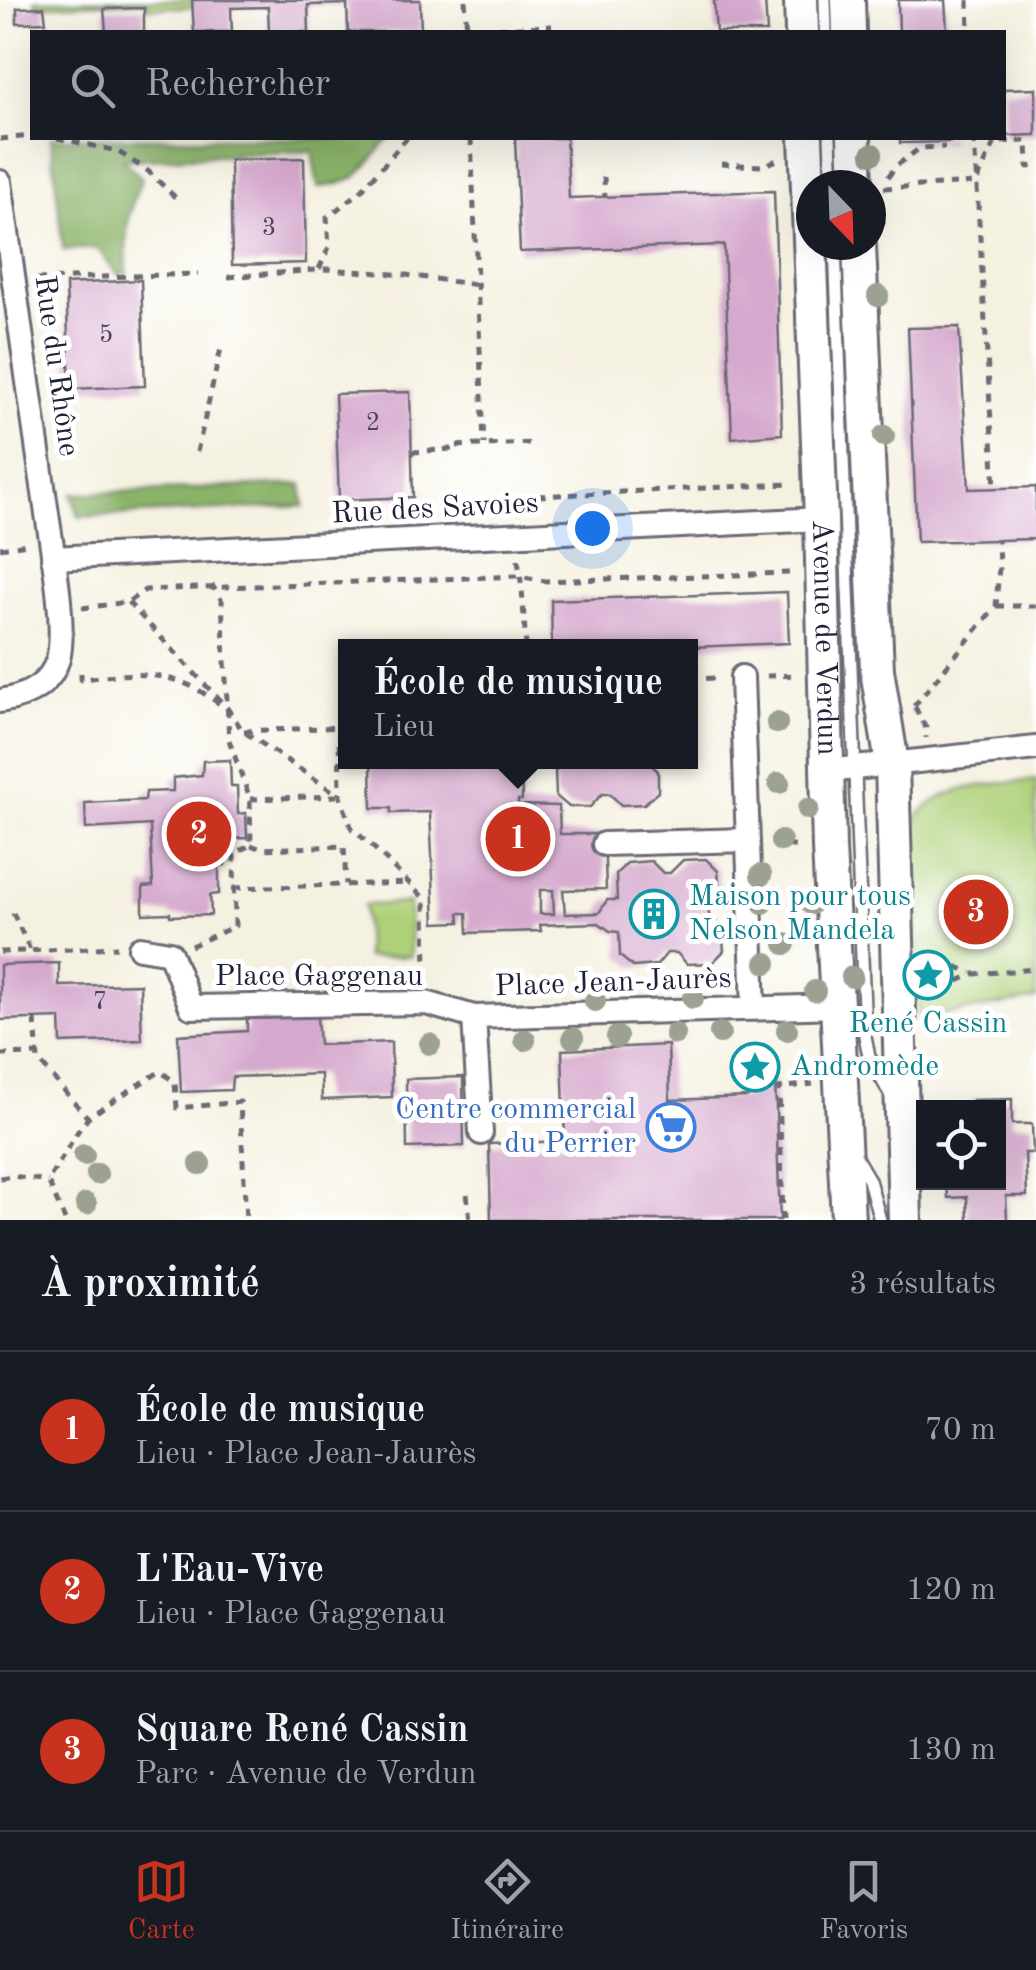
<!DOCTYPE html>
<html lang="fr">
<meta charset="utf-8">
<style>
:root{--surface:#171b24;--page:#242831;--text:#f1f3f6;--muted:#9ea1a6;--line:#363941;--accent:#c8321e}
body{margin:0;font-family:"Old Standard TT",serif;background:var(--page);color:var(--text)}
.controls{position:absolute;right:30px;bottom:30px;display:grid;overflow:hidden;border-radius:0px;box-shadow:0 10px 40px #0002}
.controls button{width:90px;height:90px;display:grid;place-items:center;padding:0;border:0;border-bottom:2px solid var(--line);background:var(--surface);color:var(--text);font:50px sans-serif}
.compass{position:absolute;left:796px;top:170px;width:90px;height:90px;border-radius:50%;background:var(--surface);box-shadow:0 10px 40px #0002;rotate:157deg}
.you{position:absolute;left:592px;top:528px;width:35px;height:35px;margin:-25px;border:8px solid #fff;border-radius:50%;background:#1a73e8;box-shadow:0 0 0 15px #1a73e833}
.badge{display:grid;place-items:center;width:65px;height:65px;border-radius:50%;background:var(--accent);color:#fff;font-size:32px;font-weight:700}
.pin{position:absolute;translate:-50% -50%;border:5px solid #fff;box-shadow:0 2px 10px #0006}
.popup{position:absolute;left:338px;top:639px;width:360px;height:130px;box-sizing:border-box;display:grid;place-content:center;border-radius:0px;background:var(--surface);filter:drop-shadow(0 2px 8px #0005);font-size:32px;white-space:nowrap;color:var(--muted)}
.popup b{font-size:38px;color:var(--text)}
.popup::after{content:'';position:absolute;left:50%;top:100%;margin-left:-20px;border:20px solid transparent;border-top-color:var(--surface)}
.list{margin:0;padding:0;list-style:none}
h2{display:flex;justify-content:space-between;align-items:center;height:130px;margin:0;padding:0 40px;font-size:42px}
h2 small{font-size:32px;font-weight:400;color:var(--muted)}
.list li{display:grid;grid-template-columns:65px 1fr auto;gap:30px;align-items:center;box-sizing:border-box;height:160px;padding:0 40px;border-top:2px solid var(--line)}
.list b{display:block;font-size:38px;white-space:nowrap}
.list p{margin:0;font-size:32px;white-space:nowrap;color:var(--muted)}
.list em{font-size:32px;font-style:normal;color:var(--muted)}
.icon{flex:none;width:55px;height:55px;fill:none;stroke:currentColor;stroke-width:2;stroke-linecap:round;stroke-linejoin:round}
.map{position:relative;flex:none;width:1036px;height:1220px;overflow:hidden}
.search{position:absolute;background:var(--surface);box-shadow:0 10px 40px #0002;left:30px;right:30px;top:30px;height:110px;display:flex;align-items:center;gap:25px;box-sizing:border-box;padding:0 35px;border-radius:0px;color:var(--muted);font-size:38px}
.sheet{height:610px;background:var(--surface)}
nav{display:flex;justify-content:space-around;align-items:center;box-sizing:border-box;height:140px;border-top:2px solid var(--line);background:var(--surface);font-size:28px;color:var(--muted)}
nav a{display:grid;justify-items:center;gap:5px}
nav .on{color:var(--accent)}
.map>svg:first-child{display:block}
</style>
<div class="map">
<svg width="1036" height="1220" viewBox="0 0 1036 1220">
<rect width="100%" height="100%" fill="#fff"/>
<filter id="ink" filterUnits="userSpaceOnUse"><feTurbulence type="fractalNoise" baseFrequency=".01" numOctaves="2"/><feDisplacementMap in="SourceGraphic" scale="20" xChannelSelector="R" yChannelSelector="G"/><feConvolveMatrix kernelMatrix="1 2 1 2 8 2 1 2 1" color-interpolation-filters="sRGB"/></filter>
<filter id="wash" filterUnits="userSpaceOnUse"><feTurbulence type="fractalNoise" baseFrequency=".0048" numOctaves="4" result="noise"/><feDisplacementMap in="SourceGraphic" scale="40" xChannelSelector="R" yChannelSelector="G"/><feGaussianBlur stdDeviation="2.25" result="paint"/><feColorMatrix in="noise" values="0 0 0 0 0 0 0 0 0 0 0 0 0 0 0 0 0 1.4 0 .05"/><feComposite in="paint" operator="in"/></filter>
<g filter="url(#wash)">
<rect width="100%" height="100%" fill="#f5f1e1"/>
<!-- green -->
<path fill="#aed078" stroke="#68795a" stroke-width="2.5" d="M35 0H192L193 7 148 8 147 1 36 6Z
M1036 780V999L918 1019 913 824C937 782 994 785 1036 780Z
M409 903 411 956 366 958 364 905Z"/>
<!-- forest -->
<path fill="#8ab268" stroke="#566a52" stroke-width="2.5" d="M51 138H389C364 168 360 185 318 187L312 151 122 160 142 178C126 213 125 236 127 274H117L97 248 63 250Z
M302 484 304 506 79 517 72 494Z"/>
<g id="blocks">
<!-- building -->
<path fill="#d5a9cd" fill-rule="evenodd" d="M192 0H420L421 32H348L347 4 308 5 309 32H269L268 7 231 8 232 32H194Z
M714 0H765L767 32H716Z
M898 0H945L947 32H899Z
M44 7 46 22 17 23V8Z
M144 8V32H106L104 9Z
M1036 88V135L1004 136V89Z
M515 138H566L569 198 774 191 782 434 732 438 724 245 520 252Z
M900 138H951V142L900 143Z
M304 158 306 263 232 265 230 160Z
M141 280 145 386 70 389 66 284Z
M959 327 969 489 1036 487V539L917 542 908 328Z
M410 392 413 497 339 500 335 394Z
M787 592 789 643 690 647 552 646 551 600Z
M230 760 231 786H237L238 814 246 813 247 838 224 839 225 865 219 866V894L210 895 211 915 170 916V913L143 914V887L153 886 150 825 86 829 85 803 145 800 146 792 173 791V778L202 775 203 761Z
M371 762H521L522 800H518V805L559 806 560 834H604L606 889 563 890 565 914 599 913 607 900H617L616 874 627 863 651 861 663 873H670L683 860 706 859 718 871 720 895 708 907 709 915 722 928 724 951 712 963 687 964 677 953H667L657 965 633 967 620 956 619 932 610 931 599 923 540 925 541 931 468 933 467 913H459L460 922 435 923 430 812 391 813V808H372ZM540 890H553L554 914H540Z
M563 762H648L658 771V792L644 804 621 805 610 794H602L590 807H569L556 796 555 771Z
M59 963V986L140 984 142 1040 61 1043 60 1018 0 1020V965Z
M317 1017 319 1045 391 1042 392 1097 322 1100 321 1074 232 1077 231 1090 181 1092 178 1035 247 1031V1019Z
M668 1045 670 1100 748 1097 749 1081H775L780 1220H491L489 1144 565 1141 562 1050Z
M463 1077 464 1146 407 1148 406 1079Z
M1012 1099V1124H1032L1033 1153H1025L1027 1196H1006L1007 1220H968L967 1197 948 1198 947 1182H999V1108H973V1100Z"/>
</g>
</g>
<g filter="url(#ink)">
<use href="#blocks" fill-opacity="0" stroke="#6c6a75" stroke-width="2.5"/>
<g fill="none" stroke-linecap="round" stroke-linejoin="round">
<!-- lane casing -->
<g stroke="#6c6a75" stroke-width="16">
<path id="lane" d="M825 0 826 32
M830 138 832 185
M835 245 865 1036 869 1056 890 1094
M855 1156 869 1180 880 1220"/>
</g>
<!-- street casing -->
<g stroke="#6c6a75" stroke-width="28">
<path id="street" d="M0 182C15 290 30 399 46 507 51 543 67 627 58 659 50 686 26 697 0 701
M53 558 821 519
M742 677 754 1009
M828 771 1036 748
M604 844 748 840
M140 948 170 953 191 1007 426 1003 474 1017 838 1006
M474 1017 481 1133"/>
</g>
<!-- secondary casing -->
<g stroke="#6c6a75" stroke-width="38">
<g id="secondary">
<path d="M801 0 802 32"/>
<path d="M848 0 849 32"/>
<path id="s1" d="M806 138 821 519 829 848 848 1220"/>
<path d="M854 138 856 185"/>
<path d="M859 245 877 670 892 764 905 1220"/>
</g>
</g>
<!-- path -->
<path stroke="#6c6a75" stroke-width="5" stroke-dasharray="8 8" stroke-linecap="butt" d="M465 0 467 32
M968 0 969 32
M467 29 552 26
M57 138 117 151 148 171 178 200
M471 138 484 444
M974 138 995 488
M0 139 32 136
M721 164 763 166 777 160
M604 177 605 197
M888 177 896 166 920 148 945 147
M884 188 976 183 995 142 1027 141 1028 167 1036 166
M881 200 883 224
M319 269 329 247 327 217 359 193 407 138
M228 277 328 269 406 275 478 285
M37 279 198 274
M197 452 222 344
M412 452 452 449V446L535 443
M538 496 789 484
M0 548 28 544
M518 560 522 589 526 646
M128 602 227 708 243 731 340 796
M996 606H1036
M82 608 128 602 145 590 519 576 545 581 791 573
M81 673V680C117 673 158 670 193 687 202 692 211 698 220 704
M767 676 796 675
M690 679 716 678
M914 706 996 606 999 568 998 540
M915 707 926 728V738
M339 728 340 796 352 829 368 842 425 899 426 980
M244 731 346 727
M250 799 337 796
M771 843 800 847
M251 845 262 849 344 846 346 884
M234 888 409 883
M13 913 30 950
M191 946 235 926 234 854 251 845 250 799 229 740 222 601 212 585
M0 952 117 947
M927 953 971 973
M929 994 974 974 1036 969
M35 1019 38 1060 88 1118
M0 1055 38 1054
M0 1178 13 1176 48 1181
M467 1194 470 1220
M65 1220 48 1181 78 1131 88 1118 109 1103 161 1071 175 1083 177 1108 240 1102 246 1220
M783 1220 779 1088 813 1084"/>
<!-- lane -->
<use href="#lane" stroke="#fff" stroke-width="11"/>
<!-- street -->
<use href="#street" stroke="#fff" stroke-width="22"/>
<!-- secondary -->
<use href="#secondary" stroke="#fff" stroke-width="32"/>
</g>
<!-- trees -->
<g fill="#9ca191">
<circle cx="872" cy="154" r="11"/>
<circle cx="878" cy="296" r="11"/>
<circle cx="884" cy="436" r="11"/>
<circle cx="777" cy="723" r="11"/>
<circle cx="779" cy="783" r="11"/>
<circle cx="808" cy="809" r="11"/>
<circle cx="781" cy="841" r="11"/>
<circle cx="761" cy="875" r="11"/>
<circle cx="763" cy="903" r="11"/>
<circle cx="811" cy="904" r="11"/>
<circle cx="785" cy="944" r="11"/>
<circle cx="766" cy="963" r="11"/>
<circle cx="852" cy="977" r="11"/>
<circle cx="815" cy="991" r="11"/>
<circle cx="693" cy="998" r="11"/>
<circle cx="595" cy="1001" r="11"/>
<circle cx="787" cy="1030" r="11"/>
<circle cx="720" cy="1033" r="11"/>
<circle cx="675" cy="1034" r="11"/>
<circle cx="617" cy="1037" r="11"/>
<circle cx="573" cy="1038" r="11"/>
<circle cx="525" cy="1040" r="11"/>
<circle cx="430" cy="1044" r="11"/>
<circle cx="84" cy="1155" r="11"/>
<circle cx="200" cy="1164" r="11"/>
<circle cx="97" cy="1174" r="11"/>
<circle cx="86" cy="1204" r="11"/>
</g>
</g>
<!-- icons -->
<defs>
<g id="building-ring" transform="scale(2.5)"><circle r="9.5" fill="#fff" stroke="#0f9aa8" stroke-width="1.5"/><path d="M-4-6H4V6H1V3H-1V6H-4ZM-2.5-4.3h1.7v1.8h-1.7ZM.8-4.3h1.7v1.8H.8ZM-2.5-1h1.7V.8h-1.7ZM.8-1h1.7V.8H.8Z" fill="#0f9aa8"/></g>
<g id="sight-ring" transform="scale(2.5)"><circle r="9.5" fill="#fff" stroke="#0f9aa8" stroke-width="1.5"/><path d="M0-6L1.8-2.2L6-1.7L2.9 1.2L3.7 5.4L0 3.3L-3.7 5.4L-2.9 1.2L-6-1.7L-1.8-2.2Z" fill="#0f9aa8"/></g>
<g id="supermarket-ring" transform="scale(2.5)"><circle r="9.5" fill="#fff" stroke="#3f7fe0" stroke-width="1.5"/><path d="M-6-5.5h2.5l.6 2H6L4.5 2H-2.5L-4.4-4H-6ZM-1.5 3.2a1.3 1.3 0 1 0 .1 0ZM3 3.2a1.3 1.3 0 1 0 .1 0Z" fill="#3f7fe0"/></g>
</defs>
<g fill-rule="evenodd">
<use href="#building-ring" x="654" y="914"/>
<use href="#sight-ring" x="928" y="975"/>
<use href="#sight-ring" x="755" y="1067"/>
<use href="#supermarket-ring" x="671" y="1127"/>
</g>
<g text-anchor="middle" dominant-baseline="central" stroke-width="10" stroke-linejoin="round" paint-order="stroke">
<!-- number labels -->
<g font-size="25" fill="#4f4460">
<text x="269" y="228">3</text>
<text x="106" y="335">5</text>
<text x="373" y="423">2</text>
<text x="100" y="1002">7</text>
</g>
<!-- street labels -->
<g font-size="30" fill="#22223b" stroke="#fff">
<text transform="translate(56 366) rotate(82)">Rue du Rhône</text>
<text transform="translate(435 509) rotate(-3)">Rue des Savoies</text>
<text stroke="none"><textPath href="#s1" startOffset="500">Avenue de Verdun</textPath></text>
<text x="319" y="977">Place Gaggenau</text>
<text transform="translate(613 983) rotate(-2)">Place Jean-Jaurès</text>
</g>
<!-- culture labels -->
<g font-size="30" fill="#0d838f" stroke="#fff" text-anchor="start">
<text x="689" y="897">Maison pour tous<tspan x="689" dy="34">Nelson Mandela</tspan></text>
<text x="928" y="1024" text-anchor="middle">René Cassin</text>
<text x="790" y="1067">Andromède</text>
</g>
<!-- shop labels -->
<g font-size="30" fill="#366cbe" stroke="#fff" text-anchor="end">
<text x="636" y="1110">Centre commercial<tspan x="636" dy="34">du Perrier</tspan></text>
</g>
</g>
</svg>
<div class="controls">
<button><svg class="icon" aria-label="locate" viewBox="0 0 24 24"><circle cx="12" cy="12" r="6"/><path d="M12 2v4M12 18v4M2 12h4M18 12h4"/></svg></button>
</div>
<svg class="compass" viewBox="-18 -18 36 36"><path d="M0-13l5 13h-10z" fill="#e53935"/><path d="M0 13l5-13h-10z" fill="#9ea1a6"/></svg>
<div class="you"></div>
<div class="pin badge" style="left:518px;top:839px">1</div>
<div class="popup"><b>École de musique</b>Lieu</div>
<div class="pin badge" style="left:199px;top:834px">2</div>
<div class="pin badge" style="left:976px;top:912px">3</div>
<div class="search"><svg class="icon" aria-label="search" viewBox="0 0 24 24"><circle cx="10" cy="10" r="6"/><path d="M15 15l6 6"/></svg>Rechercher</div>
</div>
<section class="sheet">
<h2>À proximité<small>3 résultats</small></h2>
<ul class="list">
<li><span class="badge">1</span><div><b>École de musique</b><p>Lieu · Place Jean-Jaurès</p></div><em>70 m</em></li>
<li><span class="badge">2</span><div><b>L'Eau-Vive</b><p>Lieu · Place Gaggenau</p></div><em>120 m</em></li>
<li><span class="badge">3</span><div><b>Square René Cassin</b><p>Parc · Avenue de Verdun</p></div><em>130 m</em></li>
</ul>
</section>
<nav>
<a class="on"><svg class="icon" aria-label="map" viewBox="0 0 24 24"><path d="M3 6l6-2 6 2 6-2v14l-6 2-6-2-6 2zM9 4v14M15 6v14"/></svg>Carte</a>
<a><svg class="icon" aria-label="directions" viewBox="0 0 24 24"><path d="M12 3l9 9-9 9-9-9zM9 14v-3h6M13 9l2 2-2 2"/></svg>Itinéraire</a>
<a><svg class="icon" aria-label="saved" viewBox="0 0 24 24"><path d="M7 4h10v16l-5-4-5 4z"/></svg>Favoris</a>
</nav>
